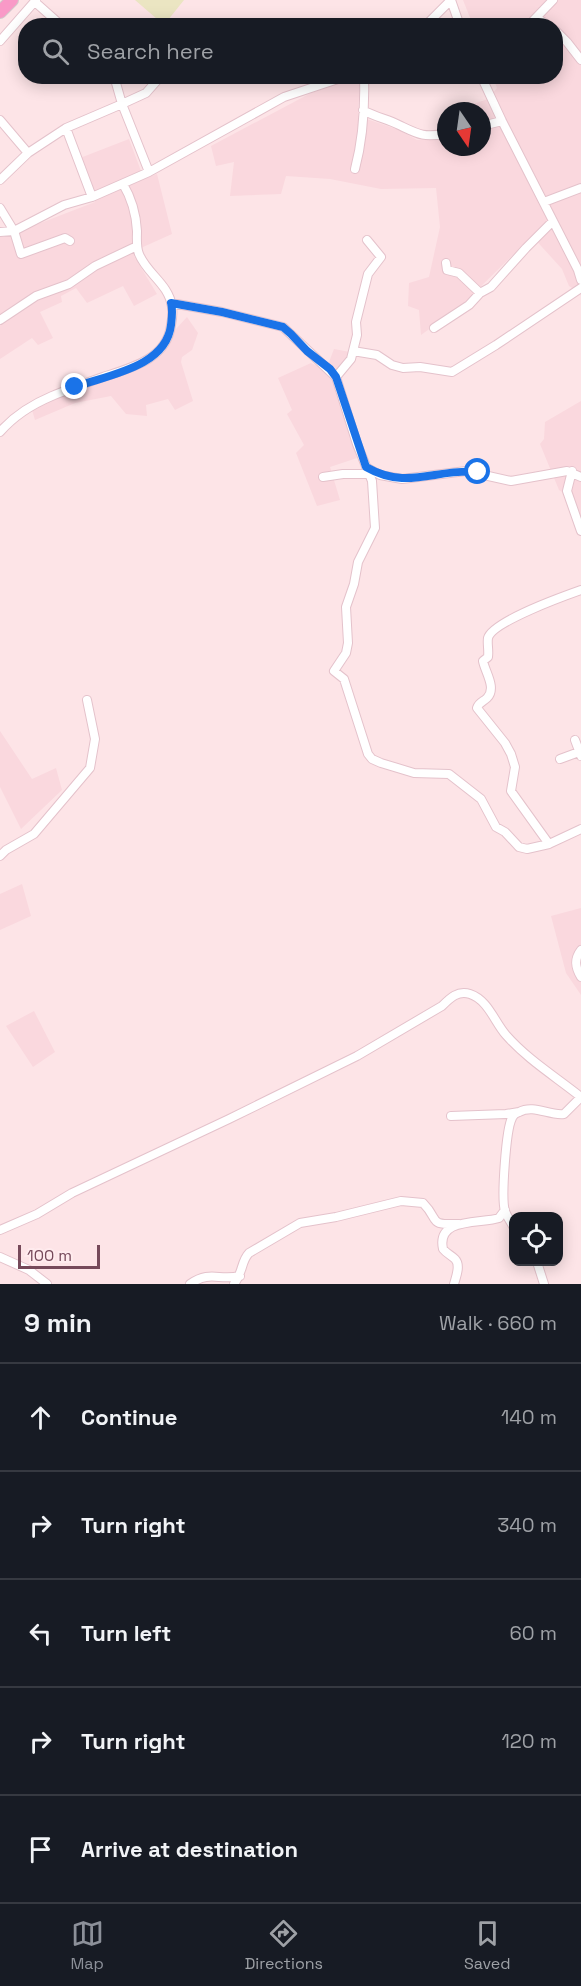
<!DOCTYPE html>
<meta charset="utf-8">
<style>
:root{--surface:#171b24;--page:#20242c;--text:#f1f3f6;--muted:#9ea1a6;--line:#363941;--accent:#8c9099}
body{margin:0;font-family:"Space Grotesk",sans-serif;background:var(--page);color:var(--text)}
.controls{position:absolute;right:18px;bottom:18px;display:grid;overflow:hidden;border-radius:12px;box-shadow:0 3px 15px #0003}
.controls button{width:54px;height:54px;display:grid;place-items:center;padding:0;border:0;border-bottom:2px solid var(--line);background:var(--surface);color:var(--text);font:30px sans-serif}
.compass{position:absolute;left:437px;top:102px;width:54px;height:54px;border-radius:50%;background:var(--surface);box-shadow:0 3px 15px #0003;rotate:167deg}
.scale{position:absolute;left:18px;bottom:15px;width:82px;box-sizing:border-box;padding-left:6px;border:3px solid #76495a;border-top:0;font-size:16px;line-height:21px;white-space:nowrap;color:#76495a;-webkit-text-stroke:4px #ffebee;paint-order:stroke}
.stop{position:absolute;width:18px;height:18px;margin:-14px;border:4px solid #1a73e8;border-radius:50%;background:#fff}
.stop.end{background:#1a73e8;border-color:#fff;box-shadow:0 2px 6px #0008}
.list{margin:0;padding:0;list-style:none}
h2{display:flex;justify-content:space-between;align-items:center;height:78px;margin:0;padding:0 24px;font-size:26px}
h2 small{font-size:20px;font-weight:400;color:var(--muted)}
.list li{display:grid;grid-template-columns:39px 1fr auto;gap:18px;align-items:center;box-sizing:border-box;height:108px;padding:0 24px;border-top:2px solid var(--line)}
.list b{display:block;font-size:22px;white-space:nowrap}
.list em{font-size:20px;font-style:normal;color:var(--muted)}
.icon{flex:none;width:33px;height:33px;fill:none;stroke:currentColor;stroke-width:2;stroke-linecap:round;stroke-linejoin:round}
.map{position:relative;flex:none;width:581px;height:1284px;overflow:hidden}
.search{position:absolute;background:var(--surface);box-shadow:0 3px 15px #0003;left:18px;right:18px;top:18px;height:66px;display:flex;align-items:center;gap:15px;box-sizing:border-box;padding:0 21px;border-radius:24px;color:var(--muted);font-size:22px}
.sheet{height:618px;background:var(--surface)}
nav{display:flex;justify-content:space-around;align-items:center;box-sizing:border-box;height:84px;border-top:2px solid var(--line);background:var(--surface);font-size:16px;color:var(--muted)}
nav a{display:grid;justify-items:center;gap:3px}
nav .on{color:var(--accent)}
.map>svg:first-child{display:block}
</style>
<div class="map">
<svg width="581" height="1284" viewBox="0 0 581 1284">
<rect width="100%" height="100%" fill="#fde4e7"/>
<!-- residential -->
<path fill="#fad8de" d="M463 0H581V296L580 293 569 286 562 269 532 236 461 306 421 335 419 310 408 306 409 283 429 277 440 227 436 188 381 189 330 179 286 176 281 194 230 196 234 162 216 166 211 146 309 94 360 76 358 116 399 130 417 140 446 138V147H482V111H475L473 104 488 99 497 88 493 77 556 76V26L473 25Z
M129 139 144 179 157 174 172 234 143 247 134 256 157 294 134 306 123 286 87 303 76 288 61 296 62 302 40 312 53 338 38 345 32 338 0 359V237L7 236 95 202 80 158Z
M187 317 198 333 192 350 182 357 181 362 193 401 175 410 168 399 146 405 147 416 126 414 111 396 75 403 35 420 32 410 57 397 132 372 167 348 175 330Z
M334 349 350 352 342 377 334 384 357 458 330 467 340 500 317 506 296 453 304 445 287 414 292 410 278 378 311 363 326 370Z
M581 401V517L575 501 559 490 540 444 544 439 545 422Z
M0 731 32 779 56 768 62 790 21 829 0 787Z
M22 884 31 916 0 930V894Z
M581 908V995L566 973 551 916Z
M34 1011 55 1052 33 1067 6 1026Z"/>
<!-- green -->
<path fill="#ebe5c2" d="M135 0H184L164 25Z"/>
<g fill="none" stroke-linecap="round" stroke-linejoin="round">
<!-- minor casing -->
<g stroke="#e4c2cb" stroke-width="10">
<path id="minor" d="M451 0 460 26
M35 2 62 26
M537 18 549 26
M425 26 451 0
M528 26 553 0
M556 31 567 42 581 60
M0 41 36 0
M481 76 502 121 578 270 581 280
M363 110C375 117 387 119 399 125 420 135 422 137 446 134
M0 120 28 153
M482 126 502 121
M66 128 92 197
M355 169C363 139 365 107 364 76
M149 172 284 97 347 76
M0 180 28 153 66 128 122 104 114 76
M544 202 581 188
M0 208 14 231 21 254 65 238 70 241
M0 232 14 231 64 205 92 197 149 172 122 104 146 93 161 76
M446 263 447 270 459 273 480 293
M171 303 222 312 283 327 336 377 357 444 372 481 375 528 358 562 354 584 346 607 348 643 346 653 334 671 344 679 368 754 372 759 381 763 414 773 449 774 481 799 496 827 505 832 519 847 527 849 549 844 581 829
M0 320 36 296 69 284 95 266 137 246
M434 328 469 305 480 293 491 287 526 248 553 221
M353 351 377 355 392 365 403 368 420 367 452 372 496 345 581 288
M336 377 351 359 357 335 356 322 368 274 381 257 367 240
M0 432C13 417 33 404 52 396 69 389 86 383 103 377 131 368 167 359 171 325 172 320 173 313 172 307 169 284 147 274 139 254 136 247 137 238 137 231 136 213 132 199 123 184
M366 467 380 475 402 479 466 471 511 481 567 471 581 477
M572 471 567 491 581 531
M323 477 343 474H369
M575 740 581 756
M560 759 579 752
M549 844 511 791 515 767 511 754 505 743 477 708C479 702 483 702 487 698 497 688 485 672 483 661L488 657C489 650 487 644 488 638 492 622 564 596 581 590
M0 856 6 850 34 834 90 768 95 739 87 700
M581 950C574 959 575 967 581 977
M451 1116 506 1114 519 1112
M514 1228C511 1222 507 1217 505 1211 501 1199 506 1129 512 1118 513 1115 516 1113 519 1112 534 1104 549 1116 564 1114L581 1097
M0 1230 37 1214 72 1193 229 1119 357 1056 442 1006C450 998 458 990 470 994 488 1000 494 1021 506 1035 527 1059 556 1077 581 1097
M0 1257 29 1270 47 1284
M537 1262 544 1284
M190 1284C211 1270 218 1281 240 1276
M234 1284C243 1273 241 1261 249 1253L300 1223 336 1217 401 1201 423 1203C441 1221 426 1225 459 1224
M454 1284C456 1277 461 1265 455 1259 451 1255 447 1254 443 1249 436 1217 481 1224 499 1218L505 1210"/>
</g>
<!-- highway casing -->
<g stroke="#d3c5ca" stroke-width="14">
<path id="highway" d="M0 12 12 0"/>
</g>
<!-- minor -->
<use href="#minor" stroke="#fff" stroke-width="8"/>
<!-- highway -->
<use href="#highway" stroke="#f999c7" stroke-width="12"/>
</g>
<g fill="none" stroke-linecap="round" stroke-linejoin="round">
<!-- route -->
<path stroke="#1a73e8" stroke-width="8" d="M75 387C108 375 166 367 171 325 172 317 173 310 171 303L222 312 283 327 291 334 307 351 330 369 336 377 366 467C408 491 435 468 478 472"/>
</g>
</svg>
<div class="controls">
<button><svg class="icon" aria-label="locate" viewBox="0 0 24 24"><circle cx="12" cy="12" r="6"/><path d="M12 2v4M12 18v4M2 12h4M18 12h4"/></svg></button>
</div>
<svg class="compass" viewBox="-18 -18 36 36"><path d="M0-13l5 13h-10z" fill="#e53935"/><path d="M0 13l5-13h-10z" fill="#9ea1a6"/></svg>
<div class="scale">100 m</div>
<div class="stop" style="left:478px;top:472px"></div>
<div class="stop end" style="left:75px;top:387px"></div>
<div class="search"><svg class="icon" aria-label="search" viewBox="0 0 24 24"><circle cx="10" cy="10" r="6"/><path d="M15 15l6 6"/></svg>Search here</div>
</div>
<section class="sheet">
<h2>9 min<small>Walk · 660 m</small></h2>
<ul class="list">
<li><svg class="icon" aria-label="ahead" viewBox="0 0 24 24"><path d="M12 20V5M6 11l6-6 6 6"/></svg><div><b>Continue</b></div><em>140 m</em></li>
<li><svg class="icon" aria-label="right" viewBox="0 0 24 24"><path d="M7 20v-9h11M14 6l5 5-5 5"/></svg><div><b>Turn right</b></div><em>340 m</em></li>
<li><svg class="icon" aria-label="left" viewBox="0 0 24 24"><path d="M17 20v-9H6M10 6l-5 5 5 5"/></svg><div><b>Turn left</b></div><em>60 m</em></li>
<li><svg class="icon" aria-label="right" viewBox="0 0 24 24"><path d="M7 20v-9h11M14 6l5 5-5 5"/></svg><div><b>Turn right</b></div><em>120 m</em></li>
<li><svg class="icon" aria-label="arrive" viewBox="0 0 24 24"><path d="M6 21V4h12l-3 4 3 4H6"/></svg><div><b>Arrive at destination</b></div></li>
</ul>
</section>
<nav>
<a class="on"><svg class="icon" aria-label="map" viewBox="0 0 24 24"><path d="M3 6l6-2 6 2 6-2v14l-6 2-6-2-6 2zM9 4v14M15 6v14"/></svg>Map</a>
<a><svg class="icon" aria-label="directions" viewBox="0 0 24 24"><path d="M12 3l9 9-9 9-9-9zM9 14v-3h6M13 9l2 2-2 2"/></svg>Directions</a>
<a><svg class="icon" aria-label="saved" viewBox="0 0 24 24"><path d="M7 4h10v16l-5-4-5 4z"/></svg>Saved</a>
</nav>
